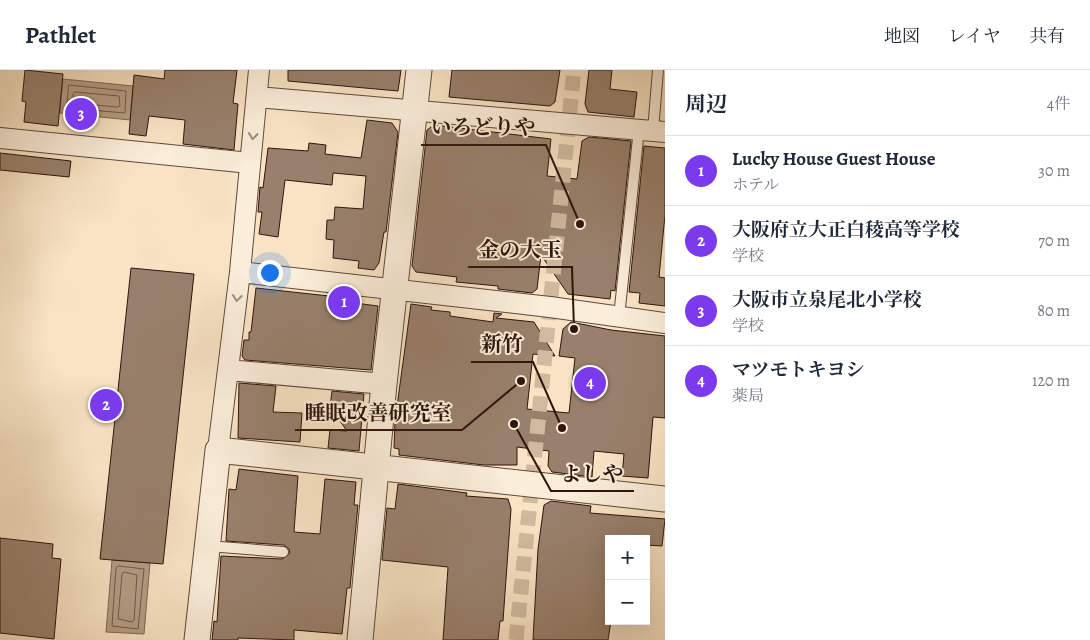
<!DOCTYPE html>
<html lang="ja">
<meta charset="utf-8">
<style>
:root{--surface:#fff;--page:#f2f2f3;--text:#1f2937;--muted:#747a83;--line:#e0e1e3;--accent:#7c3aed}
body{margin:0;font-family:Alegreya,"Noto Serif JP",serif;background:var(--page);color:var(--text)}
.controls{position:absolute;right:15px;bottom:15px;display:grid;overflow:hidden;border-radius:0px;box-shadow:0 5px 20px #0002}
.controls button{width:45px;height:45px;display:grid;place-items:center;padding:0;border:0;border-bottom:1px solid var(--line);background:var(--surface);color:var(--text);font:25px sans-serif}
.you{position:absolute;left:269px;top:202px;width:18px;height:18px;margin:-12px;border:4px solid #fff;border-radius:50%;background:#1a73e8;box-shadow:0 0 0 8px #1a73e833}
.badge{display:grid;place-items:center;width:32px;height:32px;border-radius:50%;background:var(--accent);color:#fff;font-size:16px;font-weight:700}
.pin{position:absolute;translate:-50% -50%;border:2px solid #fff;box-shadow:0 1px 5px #0006}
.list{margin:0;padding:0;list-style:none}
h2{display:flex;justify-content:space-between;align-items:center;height:65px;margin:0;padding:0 20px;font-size:21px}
h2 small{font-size:16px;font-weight:400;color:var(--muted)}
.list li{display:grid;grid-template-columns:32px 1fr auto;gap:15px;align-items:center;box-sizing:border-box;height:70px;padding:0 20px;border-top:1px solid var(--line)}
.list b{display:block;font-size:19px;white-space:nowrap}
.list p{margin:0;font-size:16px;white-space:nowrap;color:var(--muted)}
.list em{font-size:16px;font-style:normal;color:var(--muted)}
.map{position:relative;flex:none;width:665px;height:570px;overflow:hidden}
header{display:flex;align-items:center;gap:30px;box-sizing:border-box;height:70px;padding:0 25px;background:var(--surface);border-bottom:1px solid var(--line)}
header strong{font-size:24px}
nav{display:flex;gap:28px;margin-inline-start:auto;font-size:18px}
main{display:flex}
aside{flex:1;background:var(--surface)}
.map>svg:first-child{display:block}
</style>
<header>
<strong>Pathlet</strong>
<nav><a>地図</a><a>レイヤ</a><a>共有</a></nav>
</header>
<main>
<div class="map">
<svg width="665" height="570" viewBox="0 0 665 570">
<rect width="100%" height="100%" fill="#f8e3c4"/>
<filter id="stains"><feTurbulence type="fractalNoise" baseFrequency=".004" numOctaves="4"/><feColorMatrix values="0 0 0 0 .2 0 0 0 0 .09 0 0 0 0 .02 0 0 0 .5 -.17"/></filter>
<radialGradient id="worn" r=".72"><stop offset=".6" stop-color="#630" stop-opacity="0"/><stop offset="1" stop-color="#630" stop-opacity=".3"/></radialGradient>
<!-- water -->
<path fill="#b49d85" stroke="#7f6755" d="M63 9 133 16 130 50 60 43Z
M112 490 150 493 144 564 106 562Z"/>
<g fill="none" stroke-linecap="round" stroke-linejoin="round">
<!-- shore -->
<path stroke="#725948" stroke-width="1" d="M69 15 126 21 125 43 67 38Z
M75 22 119 26 120 36 117 37 74 33 73 24Z
M119 496 144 499 138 559 112 556 116 498Z
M124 502 137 505 134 550 132 552 118 549 122 505Z"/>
</g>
<!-- building -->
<path fill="#98806c" stroke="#2f150c" d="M25 0 63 4 58 56 24 52 26 32 22 31Z
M165 0H237L233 33 238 34 234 80 183 74 185 50 149 46 146 66 129 64 134 5 164 9Z
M288 0H401L398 21 288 11Z
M452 0H560L555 32 550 36 449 27Z
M589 0H612L610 19 637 22 634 47 588 42 585 34Z
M367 50 392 53 398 62 386 162H384L379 193 374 200 358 198 359 191 333 188 334 170 326 169 327 150H334L335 137 363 139 366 106 333 103 332 115 285 110 278 167 259 164 262 142H258L260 117 263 118 268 78 308 81 309 73 326 75 325 84 361 88Z
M434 55 551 69 547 106 577 109 582 71 589 67 631 71 615 221 611 220 610 229 568 224 541 185 537 219 532 223 498 219V216L456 212 457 207 416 202 412 196 427 60Z
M644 76 665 78V145L659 207 665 208V236L639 233 640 223 629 222Z
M0 83 71 91 69 107 0 100Z
M131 198 194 204 163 494 100 489Z
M256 218 347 228V232L378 236 371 300 245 290 242 286 244 270H249V262H251Z
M411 234 432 237 431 240 450 242V246L493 252 494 243 502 244 496 248 534 252 555 286 533 284 527 339 569 343 575 288 559 286 563 259 571 252 611 260 665 266V348L653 347 648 408 622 406 624 384 594 381 592 407 552 402 548 396 549 381 517 377V395H484L399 385V379L394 378 395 351Z
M239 313 276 316 273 342 302 343 300 372 238 368Z
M332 321 364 324 359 381 328 378 330 360 347 361 330 337Z
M239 399 298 406 294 462 320 464 325 409 356 412 354 435H358L350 518H347L342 564 294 560V570L238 568V570H212L214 551 217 552 221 486 282 489 290 483 289 479 284 475 226 471 229 419 236 420Z
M398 414 467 423 466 426 508 429 511 439 503 551H500L498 570H443L448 497 382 490 387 438 395 439Z
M551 431 591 436 590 443 665 449 662 476 646 475V469H609V551H611L608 570H533L538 479 544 435Z
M0 468 53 474 52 488 61 489 54 569 0 563Z"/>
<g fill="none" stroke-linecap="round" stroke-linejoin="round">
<!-- pedestrian-tunnel -->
<path stroke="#d0ba9f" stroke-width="15" stroke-dasharray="15 8" stroke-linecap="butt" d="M516 570 574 0"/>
<!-- service casing -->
<g stroke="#61483a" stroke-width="12">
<path id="service" d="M653 61 658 0
M619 247 639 59
M208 476 283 482"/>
</g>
<!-- minor casing -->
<g stroke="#61483a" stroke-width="22">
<path id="minor" d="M257 27 665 62
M0 68 250 93
M240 202 550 237 665 253
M228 300 384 314
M218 380 240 202 259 0"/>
</g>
<!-- tertiary casing -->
<g stroke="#61483a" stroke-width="27">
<path id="tertiary" d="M197 570 218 380 665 429
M360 570 384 314 419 0"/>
</g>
<!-- service -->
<use href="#service" stroke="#faedd9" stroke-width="10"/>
<!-- minor -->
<use href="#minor" stroke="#faedd9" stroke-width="20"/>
<!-- tertiary -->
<use href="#tertiary" stroke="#faedd9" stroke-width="25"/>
</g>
<!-- one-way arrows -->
<defs><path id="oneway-chevron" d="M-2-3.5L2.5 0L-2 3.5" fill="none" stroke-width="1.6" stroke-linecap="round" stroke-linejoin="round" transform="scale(1.25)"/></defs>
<g stroke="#9f8c7d">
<use href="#oneway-chevron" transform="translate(253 66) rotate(96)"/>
<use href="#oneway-chevron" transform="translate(237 228) rotate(97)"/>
</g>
<!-- callouts -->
<path fill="none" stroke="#2f150c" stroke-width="2" d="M580 154L546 75H421M574 259L572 197H468M562 358L533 292H471M521 311L462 360H295M514 354L551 421H634"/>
<g fill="#2f150c" stroke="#faedd9" stroke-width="2">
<circle cx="580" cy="154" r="5"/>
<circle cx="574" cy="259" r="5"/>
<circle cx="562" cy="358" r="5"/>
<circle cx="521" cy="311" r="5"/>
<circle cx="514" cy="354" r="5"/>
</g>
<g font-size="21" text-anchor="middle" font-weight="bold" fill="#2f150c" stroke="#faedd9" stroke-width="4" stroke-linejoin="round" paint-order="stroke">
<text x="483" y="64">いろどりや</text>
<text x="520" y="187">金の大玉</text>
<text x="502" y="281">新竹</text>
<text x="378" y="350">睡眠改善研究室</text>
<text x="592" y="411">よしや</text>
</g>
<rect width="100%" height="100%" filter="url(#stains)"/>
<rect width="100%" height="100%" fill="url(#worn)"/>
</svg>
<div class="controls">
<button>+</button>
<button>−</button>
</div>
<div class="you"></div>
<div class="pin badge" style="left:344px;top:232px">1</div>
<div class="pin badge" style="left:106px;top:335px">2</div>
<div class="pin badge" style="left:81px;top:44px">3</div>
<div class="pin badge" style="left:590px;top:313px">4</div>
</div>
<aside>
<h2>周辺<small>4件</small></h2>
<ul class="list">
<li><span class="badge">1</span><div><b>Lucky House Guest House</b><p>ホテル</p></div><em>30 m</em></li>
<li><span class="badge">2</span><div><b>大阪府立大正白稜高等学校</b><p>学校</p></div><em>70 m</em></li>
<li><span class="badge">3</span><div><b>大阪市立泉尾北小学校</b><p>学校</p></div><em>80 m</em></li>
<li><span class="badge">4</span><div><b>マツモトキヨシ</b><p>薬局</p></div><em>120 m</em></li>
</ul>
</aside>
</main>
